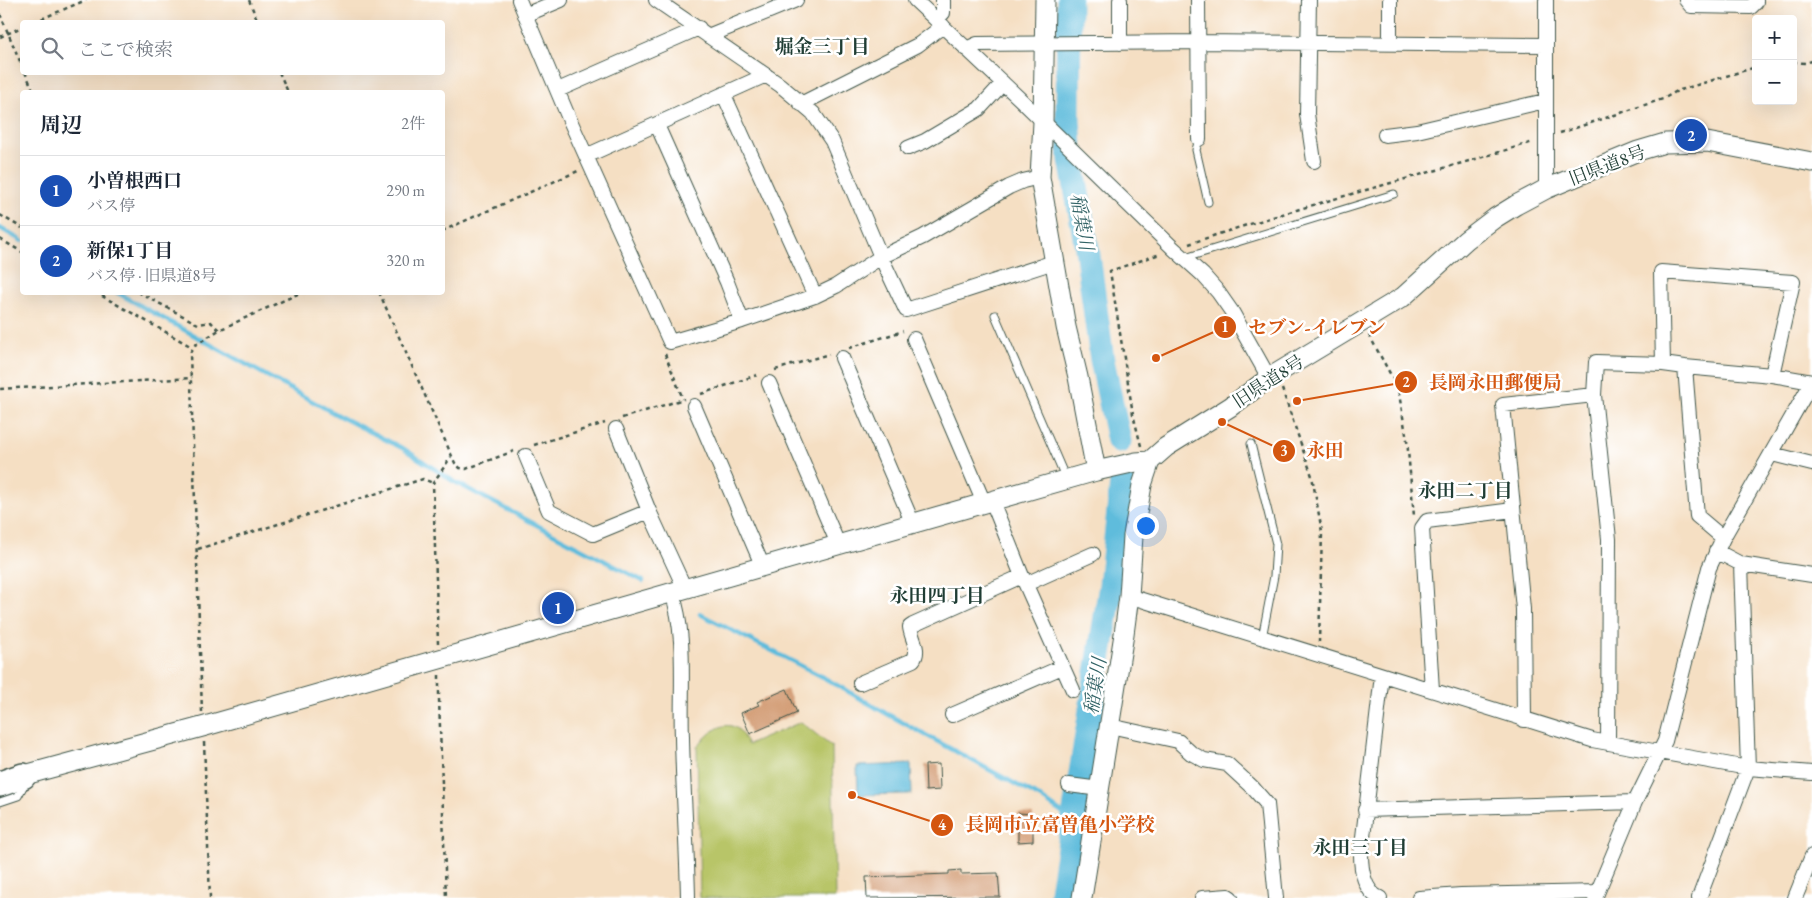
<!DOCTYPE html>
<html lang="ja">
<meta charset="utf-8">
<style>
:root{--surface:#fff;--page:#f2f2f3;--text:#1f2937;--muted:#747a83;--line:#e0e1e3;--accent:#ea580c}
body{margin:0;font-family:"EB Garamond","Noto Serif JP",serif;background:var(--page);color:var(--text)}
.controls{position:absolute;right:15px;top:15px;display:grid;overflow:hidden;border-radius:5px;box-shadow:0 5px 20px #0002}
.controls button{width:45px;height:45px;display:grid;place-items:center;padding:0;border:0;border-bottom:1px solid var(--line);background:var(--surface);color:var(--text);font:25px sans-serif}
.you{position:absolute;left:1145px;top:525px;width:18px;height:18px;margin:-12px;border:4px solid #fff;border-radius:50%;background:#1a73e8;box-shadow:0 0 0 8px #1a73e833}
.badge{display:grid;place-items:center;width:32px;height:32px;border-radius:50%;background:var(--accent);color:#fff;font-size:16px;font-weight:700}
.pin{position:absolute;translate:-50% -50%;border:2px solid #fff;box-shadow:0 1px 5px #0006}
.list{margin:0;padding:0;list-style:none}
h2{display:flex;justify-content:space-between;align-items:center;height:65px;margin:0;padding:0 20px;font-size:21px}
h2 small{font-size:16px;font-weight:400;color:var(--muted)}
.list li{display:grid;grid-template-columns:32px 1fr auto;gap:15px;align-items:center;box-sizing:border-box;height:70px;padding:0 20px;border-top:1px solid var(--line)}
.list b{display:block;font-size:19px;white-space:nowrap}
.list p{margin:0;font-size:16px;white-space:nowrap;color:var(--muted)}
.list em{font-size:16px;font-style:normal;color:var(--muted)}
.icon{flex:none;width:28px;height:28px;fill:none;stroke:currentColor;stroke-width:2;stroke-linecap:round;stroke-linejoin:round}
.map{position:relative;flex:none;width:1812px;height:898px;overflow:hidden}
.search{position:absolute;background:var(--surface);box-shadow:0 5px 20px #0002;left:20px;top:20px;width:425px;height:55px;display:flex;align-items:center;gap:12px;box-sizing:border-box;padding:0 18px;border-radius:5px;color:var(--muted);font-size:19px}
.panel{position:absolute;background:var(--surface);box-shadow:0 5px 20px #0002;left:20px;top:90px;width:425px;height:205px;border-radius:5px}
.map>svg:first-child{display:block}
</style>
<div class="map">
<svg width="1812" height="898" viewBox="0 0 1812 898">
<rect width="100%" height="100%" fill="#fff"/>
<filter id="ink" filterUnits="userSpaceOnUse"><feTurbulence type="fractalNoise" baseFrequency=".02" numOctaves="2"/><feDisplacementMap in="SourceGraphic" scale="10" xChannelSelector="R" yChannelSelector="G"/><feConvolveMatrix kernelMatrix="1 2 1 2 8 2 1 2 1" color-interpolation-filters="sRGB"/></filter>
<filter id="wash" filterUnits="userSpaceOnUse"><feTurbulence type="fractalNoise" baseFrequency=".0096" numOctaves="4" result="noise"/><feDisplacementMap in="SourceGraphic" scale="20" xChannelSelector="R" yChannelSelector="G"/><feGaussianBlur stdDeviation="1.12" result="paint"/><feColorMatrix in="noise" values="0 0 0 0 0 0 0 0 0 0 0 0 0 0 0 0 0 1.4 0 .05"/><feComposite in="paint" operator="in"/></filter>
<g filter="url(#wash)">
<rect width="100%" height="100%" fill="#f5dfc3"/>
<!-- green -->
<path fill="#b8c567" stroke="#6c814e" d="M801 722 832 747 835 898H700L697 746C708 735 724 716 740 731 743 735 745 741 748 745Z"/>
<!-- water -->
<path fill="#5ebcdc" stroke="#3e7c88" d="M911 764 912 794 858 795 857 766Z"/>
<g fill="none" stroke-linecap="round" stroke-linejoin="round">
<!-- stream -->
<path stroke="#5ebcdc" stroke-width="4.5" d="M0 228 22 241
M116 292 339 416 404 449 453 481 643 581
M700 614 821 676 889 715 1041 798 1073 821"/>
<!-- river -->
<path stroke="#5ebcdc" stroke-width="25" d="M1069 0 1068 119 1071 160 1087 248 1102 360 1119 441
M1061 898 1111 585 1123 473"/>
</g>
<g id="blocks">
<!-- building -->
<path fill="#d39c74" d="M787 689 797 713 750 734 741 713 759 705 757 702Z
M939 764 940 790 926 791 925 765Z
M1018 813 1033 814V841L1018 842Z
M961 870V874L998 873 1000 897 867 898 866 877 949 874V871Z"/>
</g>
</g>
<g filter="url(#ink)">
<use href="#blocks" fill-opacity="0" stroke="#3f5549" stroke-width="1"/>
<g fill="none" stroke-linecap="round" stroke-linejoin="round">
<!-- lane casing -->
<g stroke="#3f5549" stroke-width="9">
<path id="lane" d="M1199 139 1196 150 1208 202
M1185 258 1394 194
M995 315 1066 479
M1251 444 1276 544 1274 576 1262 638
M0 802 18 796 25 783"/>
</g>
<!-- street casing -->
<g stroke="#3f5549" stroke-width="16">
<path id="street" d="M519 0 568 116 670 342 742 321 815 296 836 286 881 257 923 237 1009 187 1023 181 1040 177
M656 0 780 85 813 113 832 141 881 257 906 310 1054 262
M915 0 1022 101 1174 249 1203 275 1218 292 1232 312 1269 378
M1198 0 1199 139
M1309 0 1307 114 1314 161
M1390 0V43
M1686 0 1691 6 1751 7 1756 2V0
M525 15 561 0
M935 19 943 13V0
M708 36 796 0
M1120 43V0
M966 49 977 44 1198 42 1546 45
M558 90 699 28
M724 95 815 296
M801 104 918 45 943 26
M657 125 727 282 742 321
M1385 135 1417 131 1545 101
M908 148 925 141 979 109 1003 83
M586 156 766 75
M1546 189V0
M914 339 984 503
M842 358 913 524
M1685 367 1697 516 1723 538
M1772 375 1812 382
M769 383 838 544
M694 406 763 567
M616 429 649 511 685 589
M1772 454 1812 464
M526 456 549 511 593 534 649 511
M992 501 1022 576 1073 690
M1716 551 1741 564 1812 575
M1026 584 1093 554
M672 593C687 634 680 693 682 737 683 791 687 844 688 898
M1129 596 1592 740 1748 768 1812 773
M860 683 913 660C921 650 911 638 910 627L913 625 1022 576
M1432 690 1422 528 1427 521 1513 510
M952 715 1062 667
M1524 720 1523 609 1503 405 1594 395
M1110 726 1178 741 1191 753 1204 760 1227 764 1253 788 1267 804 1276 898
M1608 743 1609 539 1594 395 1596 362 1663 364 1685 367 1772 375 1793 282 1661 272 1663 364
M1069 785 1100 789
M1365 810 1635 802
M1202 898 1228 896 1231 898
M1380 898C1364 892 1361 869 1361 854L1382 675
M1419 898 1461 895 1597 892
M1595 898 1635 802 1665 741 1709 568 1723 538 1812 382
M1699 898 1748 768 1741 564
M1795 898 1812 856"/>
</g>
<!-- secondary casing -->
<g stroke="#3f5549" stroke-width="21">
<path id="secondary" d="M1045 0 1043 122 1040 177 1066 327 1078 377 1096 471
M10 779 202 727 1096 471 1136 462 1150 461
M1082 898 1124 634 1129 596 1133 536 1142 485 1150 461 1166 447 1230 407 1269 378 1403 297 1466 240 1495 218 1516 205 1546 189 1638 151 1665 143 1707 142 1812 162"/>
</g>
<!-- highway casing -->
<g stroke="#3f5549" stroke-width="28">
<path id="highway" d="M0 784 23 776"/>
</g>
<!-- path -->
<path stroke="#3f5549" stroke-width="2.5" stroke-dasharray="4 4" stroke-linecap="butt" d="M249 0 258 22
M0 14 22 66
M34 22 86 0
M0 37 22 27
M1793 62 1805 63 1812 61
M25 72 34 92
M279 72 288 92
M1560 133 1663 99 1677 91 1756 67
M0 215 22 228
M442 231 578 171
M0 239 22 252
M1189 244C1302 205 1419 177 1533 142
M95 292 192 347
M138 292 198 324 211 322 219 330
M379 292 455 463 460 468 466 469 514 451
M1369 335 1398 388 1407 440 1414 516
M849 348 903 331
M665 354 683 399
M775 370 829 354
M0 389 192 378
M1282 389 1312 476 1322 532 1319 642
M701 394 757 375
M622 418 684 399
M534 445 605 423
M1141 446 1133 414 1110 271 1160 254
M198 549 423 479 433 483
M438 644 433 483 451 457
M439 675V699L446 898
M202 712 190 353 195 345 219 330 302 292
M204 742 210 898"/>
<!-- lane -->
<use href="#lane" stroke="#fff" stroke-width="7"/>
<!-- street -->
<use href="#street" stroke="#fff" stroke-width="14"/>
<!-- secondary -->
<use href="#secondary" stroke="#fff" stroke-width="19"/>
<!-- highway -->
<use href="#highway" stroke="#fff" stroke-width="25"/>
</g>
</g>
<g text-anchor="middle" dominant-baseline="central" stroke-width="5" stroke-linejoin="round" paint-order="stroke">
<!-- street labels -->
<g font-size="18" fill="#1f3d34" stroke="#fff">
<text transform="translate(1607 165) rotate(-21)">旧県道8号</text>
<text transform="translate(1268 381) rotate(-33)">旧県道8号</text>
</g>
<!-- neighbourhood labels -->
<g font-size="19" font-weight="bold" fill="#1f3d34" stroke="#fff">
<text x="822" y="46">堀金三丁目</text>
<text x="1465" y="490">永田二丁目</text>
<text x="937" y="595">永田四丁目</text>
<text x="1360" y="847">永田三丁目</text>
</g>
<!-- water labels -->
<g font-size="19" font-style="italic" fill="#326366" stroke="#fff">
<text transform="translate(1082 222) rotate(80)">稲葉川</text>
<text transform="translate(1095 686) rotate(-81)">稲葉川</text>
</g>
</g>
<!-- callouts -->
<path fill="none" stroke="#d45610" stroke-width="2" d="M1156 358L1225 327M1297 401L1406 382M1222 422L1284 451M852 795L942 825"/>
<g fill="#d45610" stroke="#fff" stroke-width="2">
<circle cx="1156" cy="358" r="5"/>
<circle cx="1297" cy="401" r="5"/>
<circle cx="1222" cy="422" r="5"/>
<circle cx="852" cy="795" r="5"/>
<circle cx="1225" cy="327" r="12"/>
<circle cx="1406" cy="382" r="12"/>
<circle cx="1284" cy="451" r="12"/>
<circle cx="942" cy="825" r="12"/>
</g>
<g font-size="15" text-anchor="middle" font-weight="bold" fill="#fff">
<text x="1225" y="332">1</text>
<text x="1406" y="387">2</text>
<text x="1284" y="456">3</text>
<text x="942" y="830">4</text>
</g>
<g font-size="19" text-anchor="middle" font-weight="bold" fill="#d45610" stroke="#fff" stroke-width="5" stroke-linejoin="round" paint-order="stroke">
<text x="1317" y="334">セブン-イレブン</text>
<text x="1495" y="389">長岡永田郵便局</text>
<text x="1325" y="457">永田</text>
<text x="1060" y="831">長岡市立富曽亀小学校</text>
</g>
</svg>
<div class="controls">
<button>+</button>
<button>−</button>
</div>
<div class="you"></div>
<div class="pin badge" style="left:558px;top:608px;background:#1a4fb4">1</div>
<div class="pin badge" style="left:1691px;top:135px;background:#1a4fb4">2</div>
<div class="search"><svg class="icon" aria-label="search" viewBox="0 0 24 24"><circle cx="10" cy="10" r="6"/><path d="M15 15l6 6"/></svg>ここで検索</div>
<section class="panel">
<h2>周辺<small>2件</small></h2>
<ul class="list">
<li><span class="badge" style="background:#1a4fb4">1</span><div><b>小曽根西口</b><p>バス停</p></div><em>290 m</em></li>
<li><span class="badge" style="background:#1a4fb4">2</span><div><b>新保1丁目</b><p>バス停 · 旧県道8号</p></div><em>320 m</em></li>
</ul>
</section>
</div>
